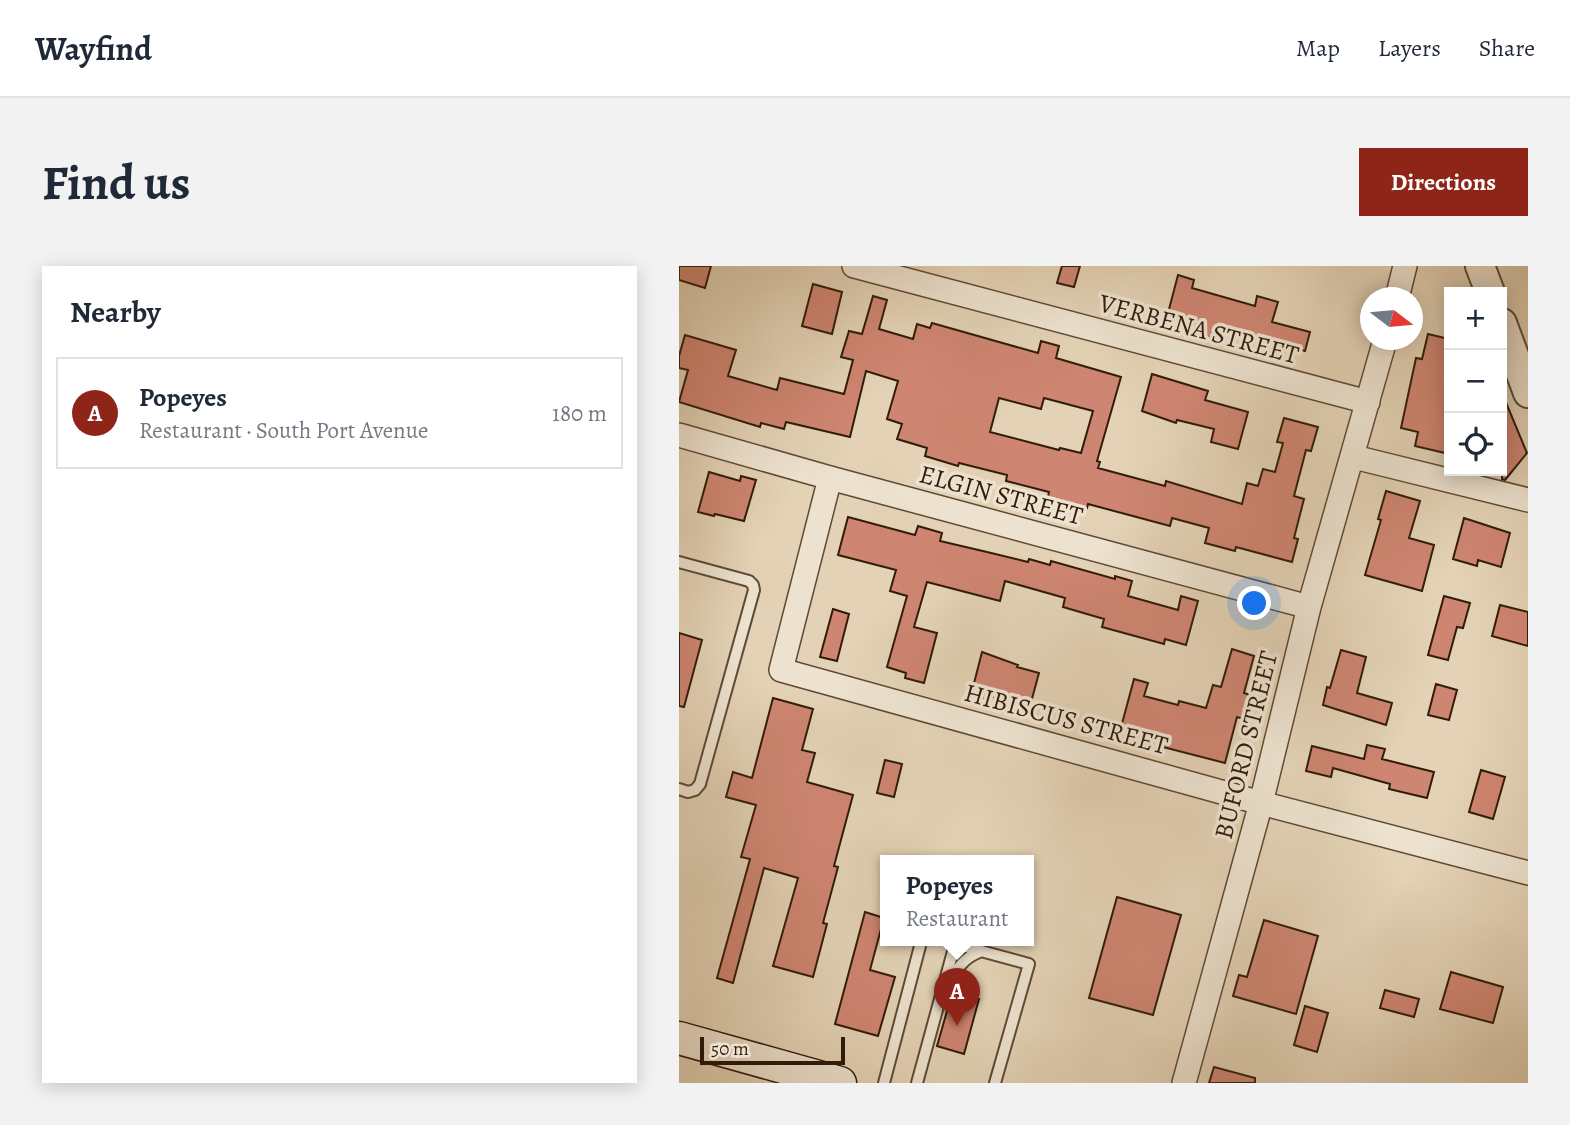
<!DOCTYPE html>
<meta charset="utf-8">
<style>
:root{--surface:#fff;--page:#f2f2f3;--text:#1f2937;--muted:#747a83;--line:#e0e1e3;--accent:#8f2418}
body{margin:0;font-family:Alegreya,serif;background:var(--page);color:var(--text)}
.controls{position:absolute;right:21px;top:21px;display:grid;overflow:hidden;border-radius:0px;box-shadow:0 4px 18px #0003}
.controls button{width:63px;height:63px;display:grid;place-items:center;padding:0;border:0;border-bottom:2px solid var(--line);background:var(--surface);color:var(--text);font:35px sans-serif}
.compass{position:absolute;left:681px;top:21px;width:63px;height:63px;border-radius:50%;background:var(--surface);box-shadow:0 4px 18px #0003;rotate:106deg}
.scale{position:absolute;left:21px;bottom:18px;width:145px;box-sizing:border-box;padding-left:7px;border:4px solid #311c0a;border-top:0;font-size:19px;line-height:24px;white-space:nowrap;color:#311c0a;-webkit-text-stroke:5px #ede2cf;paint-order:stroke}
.you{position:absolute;left:576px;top:338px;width:24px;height:24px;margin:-18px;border:5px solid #fff;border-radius:50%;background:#1a73e8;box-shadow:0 0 0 10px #1a73e833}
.badge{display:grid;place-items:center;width:46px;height:46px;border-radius:50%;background:var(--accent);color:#fff;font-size:23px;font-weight:700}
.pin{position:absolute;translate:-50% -58px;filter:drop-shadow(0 2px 4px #0008)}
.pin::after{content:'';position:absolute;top:37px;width:24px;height:21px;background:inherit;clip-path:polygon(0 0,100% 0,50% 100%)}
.popup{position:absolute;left:201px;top:589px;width:154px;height:91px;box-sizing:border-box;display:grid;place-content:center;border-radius:0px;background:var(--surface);filter:drop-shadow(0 2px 5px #0005);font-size:23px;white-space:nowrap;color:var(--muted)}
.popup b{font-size:26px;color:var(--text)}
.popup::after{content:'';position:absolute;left:50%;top:100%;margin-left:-14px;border:14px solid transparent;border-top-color:var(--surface)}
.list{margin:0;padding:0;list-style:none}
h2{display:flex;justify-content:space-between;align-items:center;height:91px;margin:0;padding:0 28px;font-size:30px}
h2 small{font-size:23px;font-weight:400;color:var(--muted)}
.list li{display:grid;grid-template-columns:46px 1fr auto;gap:21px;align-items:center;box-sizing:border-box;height:112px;margin:0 14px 14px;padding:0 14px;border:2px solid var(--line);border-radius:0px}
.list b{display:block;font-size:26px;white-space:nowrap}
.list p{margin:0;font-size:23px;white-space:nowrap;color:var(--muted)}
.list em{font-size:23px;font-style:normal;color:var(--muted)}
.icon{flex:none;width:38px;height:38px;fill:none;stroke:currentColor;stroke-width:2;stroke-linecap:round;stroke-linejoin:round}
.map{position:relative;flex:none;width:849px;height:817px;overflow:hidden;border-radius:0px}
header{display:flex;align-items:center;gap:42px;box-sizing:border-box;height:98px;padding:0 35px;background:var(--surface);border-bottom:2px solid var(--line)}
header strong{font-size:33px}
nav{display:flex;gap:38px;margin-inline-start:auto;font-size:24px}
.intro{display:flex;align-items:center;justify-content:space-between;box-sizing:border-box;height:168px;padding:0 42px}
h1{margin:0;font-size:49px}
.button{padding:18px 32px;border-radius:0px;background:var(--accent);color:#fff;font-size:24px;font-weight:700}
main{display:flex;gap:42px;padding:0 42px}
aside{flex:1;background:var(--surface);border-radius:0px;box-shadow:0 4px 18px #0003}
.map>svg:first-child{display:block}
</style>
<header>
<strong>Wayfind</strong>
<nav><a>Map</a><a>Layers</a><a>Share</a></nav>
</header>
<div class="intro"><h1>Find us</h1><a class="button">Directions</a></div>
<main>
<aside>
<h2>Nearby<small></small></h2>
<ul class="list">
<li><span class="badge">A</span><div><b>Popeyes</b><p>Restaurant · South Port Avenue</p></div><em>180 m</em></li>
</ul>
</aside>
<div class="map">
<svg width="849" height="817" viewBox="0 0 849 817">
<rect width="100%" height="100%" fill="#e3d2b5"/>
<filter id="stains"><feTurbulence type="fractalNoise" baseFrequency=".00286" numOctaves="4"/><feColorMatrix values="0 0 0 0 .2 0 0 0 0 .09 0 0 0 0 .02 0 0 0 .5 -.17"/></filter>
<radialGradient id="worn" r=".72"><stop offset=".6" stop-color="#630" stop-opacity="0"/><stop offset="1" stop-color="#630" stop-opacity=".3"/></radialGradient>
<!-- building -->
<path fill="#ce8571" stroke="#311c0a" stroke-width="2" fill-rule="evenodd" d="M0 0H32L26 22 0 14Z
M383 0H401L395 21 378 17Z
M499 9 515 14 513 22 576 40 578 30 599 36 593 56 631 66 626 85 547 63 544 74 503 66 507 53 489 47Z
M134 18 163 26 153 68 123 60Z
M194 30 208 34 200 63 234 73 238 58 251 62 253 57 359 87 362 75 380 80 377 92 442 111 418 195 421 196 419 202 486 220 487 215 563 238 568 217 579 220 584 203 596 206 604 177 598 176 605 152 639 161 632 185 627 184 615 230 625 233 615 272 619 273 613 296 557 281 556 285 526 277 530 262 493 252 491 260 409 238 408 242 384 236 383 239 368 235 370 226 327 215 328 209 280 197 279 200 246 190 248 182 218 173 223 158 208 153 219 115 187 105 171 171 107 156 105 163 82 157 81 161 0 136 9 104 0 102V90L6 69 57 84 49 110 98 124 101 112 165 128 174 94 162 91 170 65 183 68ZM320 132 362 143 365 132 414 145 402 187 381 182 380 184 311 166Z
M749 68 770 73V188L736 180 739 166 722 162 737 92 743 93Z
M473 108 529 125 526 134 569 146 559 183 532 176 535 163 498 154 497 157 463 145Z
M823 127 848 187 826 214 823 213Z
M30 206 61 215 62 210 77 214 65 255 36 248 35 250 19 246Z
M707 225 741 235 730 272 755 279 743 325 686 309 702 254 699 253Z
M169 251 236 269 239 260 263 267 261 275 308 286 349 296 350 293 371 299 372 295 436 313V310L453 315 449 330 499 344 502 330 519 335 507 379 486 373 485 378 423 361 425 353 384 341 386 332 326 315 321 335 248 316 235 361 258 367 245 417 226 412 227 407 208 401 228 330 211 325 217 304 159 289Z
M785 252 831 267 822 301 799 294 798 300 774 293Z
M765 330 791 337 784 362 778 361 769 394 749 389Z
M821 339 849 346V380L813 370Z
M154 343 170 348 158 395 141 391Z
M0 367 23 374 5 441 0 440Z
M553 383 575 390 565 427 575 430 568 454 558 451 546 497 484 481 485 477 441 465 455 413 469 417 465 430 499 439 500 435 527 442 534 419 542 421Z
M662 384 687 391 678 427 713 437 707 459 644 439 648 421 651 422Z
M303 386 339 399 338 401 360 407 351 440 308 430 307 433 292 429Z
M757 418 778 424 770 454 749 449Z
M94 432 134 443 123 484 136 487 128 516 174 529 155 600 159 601 144 657 148 658 134 711 94 700 119 612 85 602 54 717 38 712 71 593 62 591 77 539 47 531 54 506 73 512Z
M688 479 706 483 703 493 755 506 748 532 710 523 711 518 654 502 652 511 627 505 633 480 685 493Z
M206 494 223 498 215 531 198 527Z
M802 504 826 511 814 553 790 546Z
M438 631 502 649 474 749 410 732Z
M186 646 205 652 191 704 216 711 199 770 156 758Z
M585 654 639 670 617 748 554 730 560 709 568 711Z
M772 706 824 721 814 757 761 743Z
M706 724 740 733 735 751 701 742Z
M277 727 300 733 285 788 258 780 272 731Z
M626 740 649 747 638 786 615 779Z
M535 801 576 812V817H530Z"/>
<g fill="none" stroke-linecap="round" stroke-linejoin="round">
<!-- service casing -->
<g stroke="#5e4a35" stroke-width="14">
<path id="service" d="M0 296 70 315 74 319 75 324 21 518 16 524 9 526 0 523
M270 723C277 703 283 692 303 685
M205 817 241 680
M238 817 276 678 350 698 316 817"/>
</g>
<!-- minor casing -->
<g stroke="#5e4a35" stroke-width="26">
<path id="minor" d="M175 0 689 136
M718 32 726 0
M0 169 151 212 630 341
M675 191 849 234
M151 212 102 404 582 537 849 607
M505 817 582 537 630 341 706 74"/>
</g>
<!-- tertiary casing -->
<g stroke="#5e4a35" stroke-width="32">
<path id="tertiary" d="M801 0 811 26
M823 57 849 127"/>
</g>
<!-- secondary casing -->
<g stroke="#311c0a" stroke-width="35">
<path id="secondary" d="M0 772 161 817"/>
</g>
<!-- service -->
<use href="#service" stroke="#ede2cf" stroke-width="10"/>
<!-- minor -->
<use href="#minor" stroke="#ede2cf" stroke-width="23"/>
<!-- tertiary -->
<use href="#tertiary" stroke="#ede2cf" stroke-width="28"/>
<!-- secondary -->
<use href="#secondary" stroke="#ede2cf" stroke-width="32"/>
</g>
<g text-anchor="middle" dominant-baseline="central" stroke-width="7" stroke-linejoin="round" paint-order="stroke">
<!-- street labels -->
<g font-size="26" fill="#311c0a" stroke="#ede2cf">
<text transform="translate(520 63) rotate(15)">VERBENA STREET</text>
<text transform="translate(322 229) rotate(15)">ELGIN STREET</text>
<text transform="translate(387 453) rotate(15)">HIBISCUS STREET</text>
<text transform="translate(567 479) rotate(-76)">BUFORD STREET</text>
</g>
</g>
<rect width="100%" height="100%" filter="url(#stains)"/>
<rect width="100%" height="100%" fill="url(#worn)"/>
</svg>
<div class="controls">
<button>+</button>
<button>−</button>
<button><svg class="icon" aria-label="locate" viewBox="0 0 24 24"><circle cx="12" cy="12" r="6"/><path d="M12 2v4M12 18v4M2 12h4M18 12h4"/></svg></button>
</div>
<svg class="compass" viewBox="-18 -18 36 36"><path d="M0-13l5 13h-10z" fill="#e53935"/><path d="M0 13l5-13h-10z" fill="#747a83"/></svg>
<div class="scale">50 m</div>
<div class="you"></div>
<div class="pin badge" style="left:278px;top:760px">A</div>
<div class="popup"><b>Popeyes</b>Restaurant</div>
</div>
</main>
